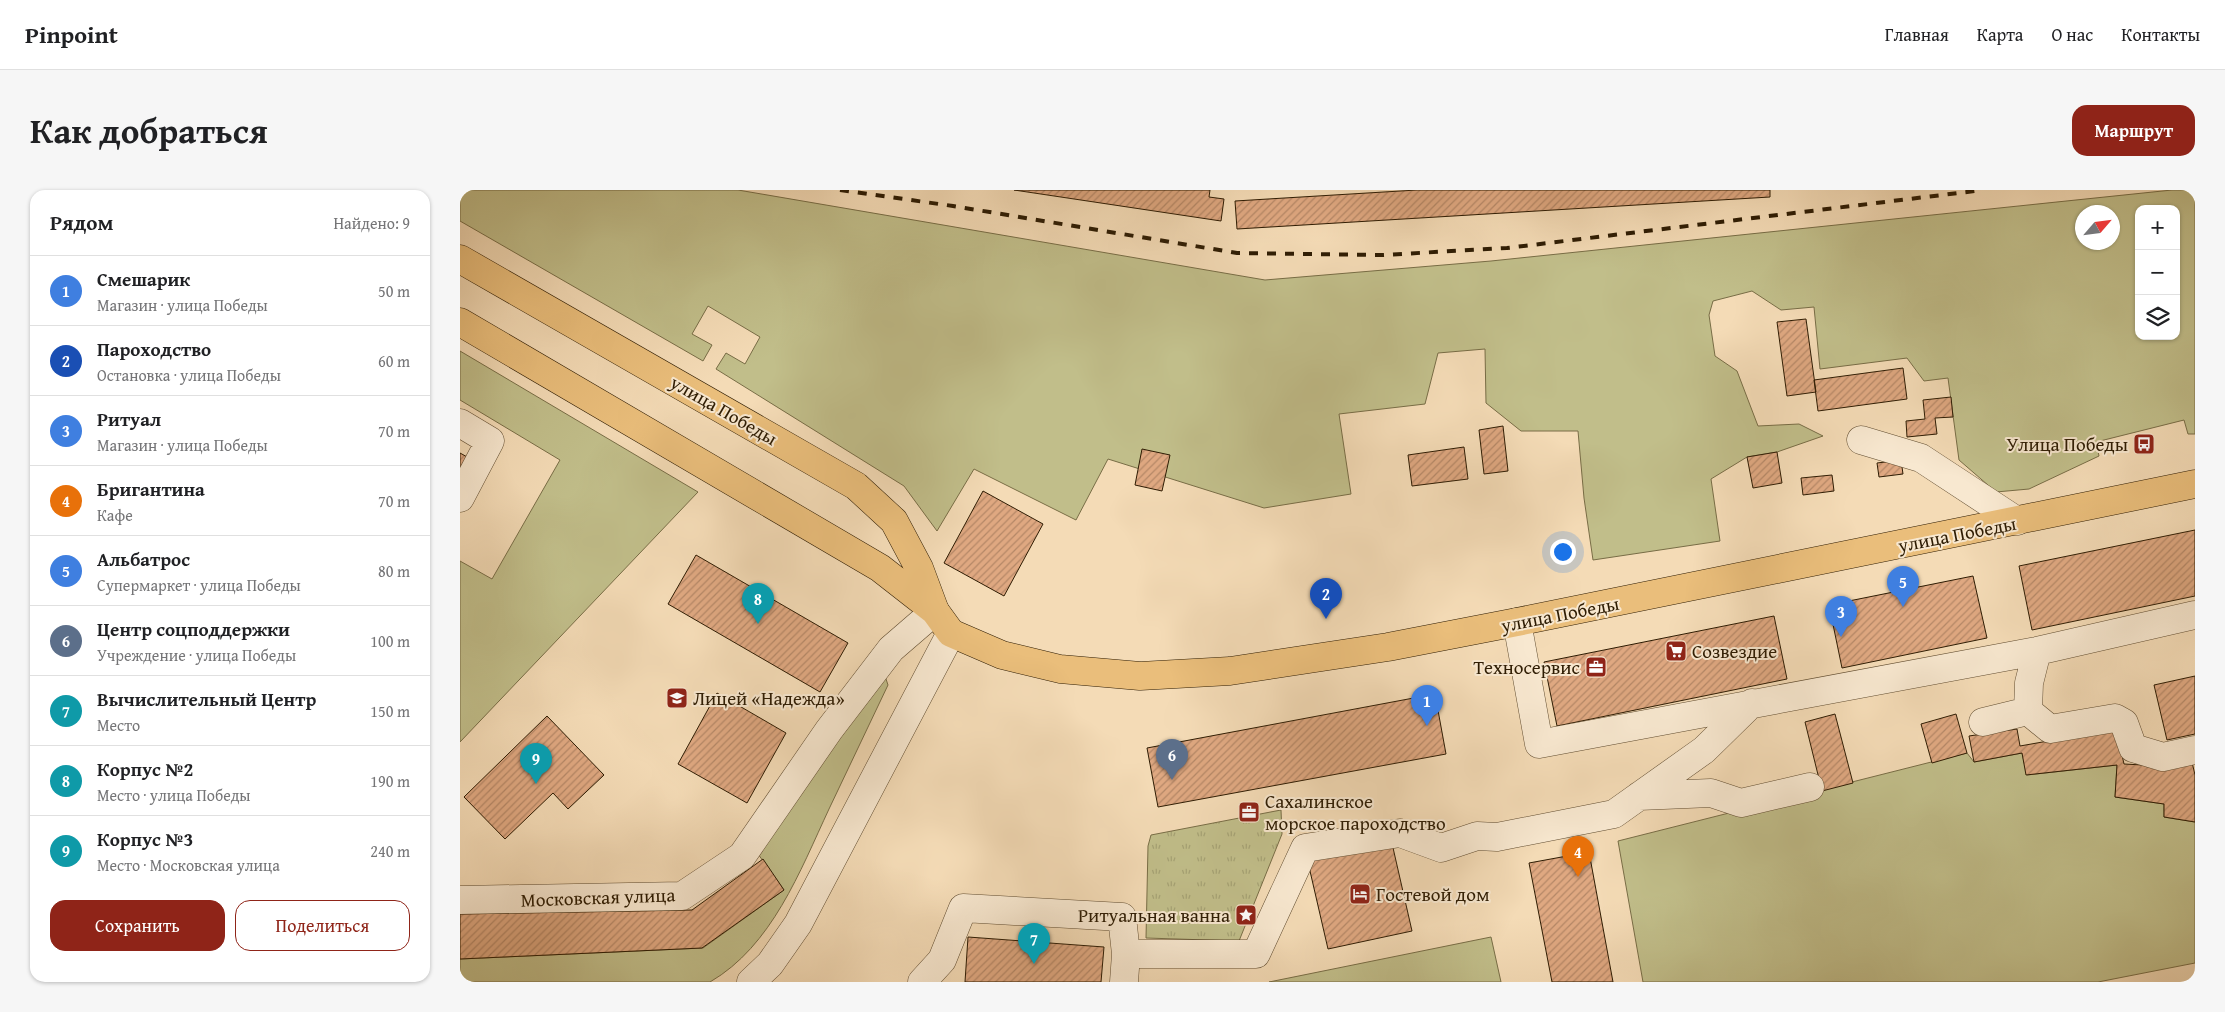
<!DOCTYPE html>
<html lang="ru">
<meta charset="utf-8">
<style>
:root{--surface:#fff;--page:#f6f6f6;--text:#202124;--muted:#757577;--line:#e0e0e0;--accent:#8f2418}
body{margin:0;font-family:"Gentium Book Plus",serif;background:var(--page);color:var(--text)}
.controls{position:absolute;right:15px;top:15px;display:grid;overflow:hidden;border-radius:10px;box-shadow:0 1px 4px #0004}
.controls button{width:45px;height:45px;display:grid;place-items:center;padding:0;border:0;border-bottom:1px solid var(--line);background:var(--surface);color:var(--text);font:25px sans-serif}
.compass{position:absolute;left:1615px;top:15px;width:45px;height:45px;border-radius:50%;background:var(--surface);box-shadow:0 1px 4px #0004;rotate:62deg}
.you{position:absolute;left:1102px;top:361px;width:18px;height:18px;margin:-12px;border:4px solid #fff;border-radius:50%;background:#1a73e8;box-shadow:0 0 0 8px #1a73e833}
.badge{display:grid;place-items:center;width:32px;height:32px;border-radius:50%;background:var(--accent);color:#fff;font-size:16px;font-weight:700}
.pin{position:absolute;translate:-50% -41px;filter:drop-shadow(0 1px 2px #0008)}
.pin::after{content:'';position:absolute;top:26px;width:18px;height:15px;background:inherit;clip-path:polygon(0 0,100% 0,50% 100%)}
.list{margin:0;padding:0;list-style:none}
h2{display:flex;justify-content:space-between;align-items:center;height:65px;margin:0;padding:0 20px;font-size:21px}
h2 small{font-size:16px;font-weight:400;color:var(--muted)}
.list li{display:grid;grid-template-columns:32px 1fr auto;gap:15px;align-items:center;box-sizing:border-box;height:70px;padding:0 20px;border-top:1px solid var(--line)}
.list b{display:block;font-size:19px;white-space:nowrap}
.list p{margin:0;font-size:16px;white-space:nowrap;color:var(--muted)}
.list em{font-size:16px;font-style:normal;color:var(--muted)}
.actions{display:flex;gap:10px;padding:15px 20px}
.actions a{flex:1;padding:11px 0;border:1px solid var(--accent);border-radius:15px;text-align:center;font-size:18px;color:var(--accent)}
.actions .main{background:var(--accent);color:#fff}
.icon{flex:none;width:28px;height:28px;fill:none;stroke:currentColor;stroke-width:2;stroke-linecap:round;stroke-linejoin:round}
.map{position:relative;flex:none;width:1735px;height:792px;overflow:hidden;border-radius:15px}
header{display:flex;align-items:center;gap:30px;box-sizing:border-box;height:70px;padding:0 25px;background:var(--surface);border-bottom:1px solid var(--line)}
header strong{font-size:24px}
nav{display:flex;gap:28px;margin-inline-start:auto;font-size:18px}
.intro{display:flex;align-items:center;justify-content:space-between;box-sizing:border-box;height:120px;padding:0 30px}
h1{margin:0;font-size:35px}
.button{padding:12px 22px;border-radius:15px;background:var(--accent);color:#fff;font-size:18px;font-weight:700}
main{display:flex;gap:30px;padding:0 30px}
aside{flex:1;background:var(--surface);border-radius:15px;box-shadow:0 1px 4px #0004}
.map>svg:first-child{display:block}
</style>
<header>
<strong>Pinpoint</strong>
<nav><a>Главная</a><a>Карта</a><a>О нас</a><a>Контакты</a></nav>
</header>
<div class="intro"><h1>Как добраться</h1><a class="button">Маршрут</a></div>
<main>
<aside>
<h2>Рядом<small>Найдено: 9</small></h2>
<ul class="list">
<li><span class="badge" style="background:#3f7fe0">1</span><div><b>Смешарик</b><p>Магазин · улица Победы</p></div><em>50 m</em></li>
<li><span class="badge" style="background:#1a4fb4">2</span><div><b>Пароходство</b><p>Остановка · улица Победы</p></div><em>60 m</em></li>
<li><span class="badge" style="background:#3f7fe0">3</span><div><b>Ритуал</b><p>Магазин · улица Победы</p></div><em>70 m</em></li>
<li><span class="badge" style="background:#e8710a">4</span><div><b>Бригантина</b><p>Кафе</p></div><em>70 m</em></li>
<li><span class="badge" style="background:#3f7fe0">5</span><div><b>Альбатрос</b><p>Супермаркет · улица Победы</p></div><em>80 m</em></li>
<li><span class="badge" style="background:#5c6f8a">6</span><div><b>Центр соцподдержки</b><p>Учреждение · улица Победы</p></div><em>100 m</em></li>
<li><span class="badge" style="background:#0f9aa8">7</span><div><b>Вычислительный Центр</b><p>Место</p></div><em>150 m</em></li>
<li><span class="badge" style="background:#0f9aa8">8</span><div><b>Корпус №2</b><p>Место · улица Победы</p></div><em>190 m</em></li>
<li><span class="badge" style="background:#0f9aa8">9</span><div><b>Корпус №3</b><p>Место · Московская улица</p></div><em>240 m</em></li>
</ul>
<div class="actions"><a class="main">Сохранить</a><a>Поделиться</a></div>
</aside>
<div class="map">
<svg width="1735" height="792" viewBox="0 0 1735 792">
<defs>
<pattern id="park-tufts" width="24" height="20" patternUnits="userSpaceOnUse" patternTransform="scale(1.25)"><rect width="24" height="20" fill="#c1be8a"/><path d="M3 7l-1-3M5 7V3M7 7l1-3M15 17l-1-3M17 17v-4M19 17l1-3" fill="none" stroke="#a6a375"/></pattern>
<pattern id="building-hatch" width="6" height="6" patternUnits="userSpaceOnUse" patternTransform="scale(1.25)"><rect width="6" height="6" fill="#dfa881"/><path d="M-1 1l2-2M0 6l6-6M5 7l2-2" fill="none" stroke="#b58867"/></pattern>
</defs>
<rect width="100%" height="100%" fill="#f4dbb6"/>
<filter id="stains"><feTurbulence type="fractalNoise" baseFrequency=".004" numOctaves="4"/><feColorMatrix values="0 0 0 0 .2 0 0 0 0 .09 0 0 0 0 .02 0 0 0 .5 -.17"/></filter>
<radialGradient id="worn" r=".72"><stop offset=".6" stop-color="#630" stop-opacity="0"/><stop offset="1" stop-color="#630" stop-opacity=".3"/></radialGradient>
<!-- grass -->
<path fill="#c1be8a" stroke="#786d46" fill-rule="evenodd" d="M0 0H278L805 90 1031 71 1712 0H1735V244H1728L1724 230 1636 252 1639 266 1569 299 1536 302 1499 270 1488 188 1464 191 1447 168 1360 179 1354 117 1321 120 1292 101 1253 111 1249 125 1255 166 1277 181 1298 236 1339 234 1363 246 1317 262 1287 267 1251 289 1260 351 1133 370 1124 308 1118 241H1061L1026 213 1025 159 978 163 965 214 879 224 891 304 804 318 648 269 616 330 514 279 477 341 444 296 256 179 266 163 285 174 300 147 248 116 232 144 252 155 243 171 0 31ZM1679 19H1716V146H1679ZM1622 22H1652V52H1622Z
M0 161 238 302 0 552V371L32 389 100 270 0 210Z
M413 486H425L428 495C408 536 389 578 369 619 340 681 312 756 250 792H0V769L243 758 324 700 298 664Z
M1507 563 1514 572 1562 563 1567 585 1657 575 1655 607 1704 614V627L1735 632V773L1638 792H1183L1158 651Z
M1031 747 1041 792H809Z"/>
<!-- park -->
<path fill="url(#park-tufts)" stroke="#786d46" d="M821 620 822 644 779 751 686 748 688 656 691 645Z"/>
<!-- building -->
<path fill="url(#building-hatch)" stroke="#2e1c03" d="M554 0H750L749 7 764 9 761 31Z
M957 0H1310V7L777 39 775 11Z
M1346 129 1356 202 1327 206 1317 132Z
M1443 178 1447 209 1358 221 1354 190Z
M1491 207 1493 227 1475 228 1477 244 1447 247 1446 231 1465 229 1463 210Z
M1043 236 1048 281 1024 284 1019 240Z
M1004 257 1008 289 952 296 948 265Z
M682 259 710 265 702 301 675 295Z
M1317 262 1322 293 1293 298 1287 267Z
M0 263 9 268 0 283Z
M1441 270 1443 284 1419 287 1417 273Z
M1372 285 1374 301 1343 305 1341 288Z
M523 301 583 334 544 406 484 373Z
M1735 340V406L1572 440 1559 376Z
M236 365 388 453 360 502 208 414Z
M1513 386 1527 448 1382 478 1369 415Z
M1314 426 1327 489 1097 536 1084 472Z
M1735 486V544L1707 550 1694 495Z
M257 503 326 543 287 613 218 574Z
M975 504 986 564 698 617 687 558Z
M1375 524 1393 593 1362 601 1345 532Z
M1496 524 1507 563 1472 573 1461 534Z
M87 526 144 585 108 619 93 603 45 649 4 607Z
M1557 539 1560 556 1656 539 1664 574 1702 576 1732 572 1735 585V632L1704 627V614L1655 607 1657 575 1566 585 1562 563 1514 572 1509 546Z
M931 649 952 741 868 759 847 668Z
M1129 662 1153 792H1092L1069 673Z
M303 669 324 700 242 758 0 769V724L232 720Z
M508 747 644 757 641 792H505Z"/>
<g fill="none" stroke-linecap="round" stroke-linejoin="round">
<!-- minor casing -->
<g stroke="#604c30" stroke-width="29">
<path id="minor" d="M0 233 30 251 0 308
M1401 250 1461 268 1557 331
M1057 432 1079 554 1577 461 1735 425
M1577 461 1569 493 1568 521 1590 539 1655 528 1664 533 1673 558 1703 567 1735 560
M1523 532 1568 521
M1179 606 1251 603 1281 613 1350 597
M0 710 222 706 282 666 369 540 431 459 475 421
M291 792 310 774 338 734 491 443
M462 792 482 770 503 718 662 727 666 764
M664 792 666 764H796L845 658 940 643 981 658 1017 646 1037 647 1154 624 1244 560 1292 513"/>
</g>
<!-- major casing -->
<g stroke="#2e1c03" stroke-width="29">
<path id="major" d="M0 69 396 296 434 331 459 378 475 421
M0 132 420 378 475 421 491 443 542 465 600 479 680 486 770 481 928 457 1057 432 1735 294"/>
</g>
<!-- minor -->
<use href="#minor" stroke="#f8e8d0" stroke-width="28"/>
<!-- major -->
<use href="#major" stroke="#eabe7b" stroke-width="28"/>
<!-- rail -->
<path stroke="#2e1c03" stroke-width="4" stroke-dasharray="9 9" stroke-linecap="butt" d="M380 0 493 16 777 63 922 65 1047 58 1523 0"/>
</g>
<!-- icons -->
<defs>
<g id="bus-square" transform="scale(1.125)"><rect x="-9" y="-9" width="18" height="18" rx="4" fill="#8f2418" stroke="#f8e8d0"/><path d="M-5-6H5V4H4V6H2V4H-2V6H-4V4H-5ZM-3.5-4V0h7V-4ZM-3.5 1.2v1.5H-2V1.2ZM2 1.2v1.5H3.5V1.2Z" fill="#fff"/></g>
<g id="supermarket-square" transform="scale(1.125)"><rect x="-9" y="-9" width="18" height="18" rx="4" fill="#8f2418" stroke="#f8e8d0"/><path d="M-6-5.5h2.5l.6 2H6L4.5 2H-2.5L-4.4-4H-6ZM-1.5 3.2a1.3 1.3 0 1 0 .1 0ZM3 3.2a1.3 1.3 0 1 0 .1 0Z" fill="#fff"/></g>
<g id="office-square" transform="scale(1.125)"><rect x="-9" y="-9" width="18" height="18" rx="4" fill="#8f2418" stroke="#f8e8d0"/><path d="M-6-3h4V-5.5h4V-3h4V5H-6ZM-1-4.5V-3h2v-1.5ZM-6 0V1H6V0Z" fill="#fff"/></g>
<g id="school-square" transform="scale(1.125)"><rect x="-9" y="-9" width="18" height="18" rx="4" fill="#8f2418" stroke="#f8e8d0"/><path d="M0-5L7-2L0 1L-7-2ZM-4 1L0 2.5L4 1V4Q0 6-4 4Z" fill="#fff"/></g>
<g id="hotel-square" transform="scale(1.125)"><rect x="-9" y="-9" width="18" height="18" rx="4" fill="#8f2418" stroke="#f8e8d0"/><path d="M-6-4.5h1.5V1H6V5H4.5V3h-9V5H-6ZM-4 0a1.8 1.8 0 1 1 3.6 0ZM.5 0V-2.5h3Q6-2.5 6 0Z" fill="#fff"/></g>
<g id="sight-square" transform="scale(1.125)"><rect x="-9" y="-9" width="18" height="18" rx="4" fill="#8f2418" stroke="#f8e8d0"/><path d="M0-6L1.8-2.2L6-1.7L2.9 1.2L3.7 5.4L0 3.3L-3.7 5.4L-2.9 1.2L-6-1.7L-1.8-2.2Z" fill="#fff"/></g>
</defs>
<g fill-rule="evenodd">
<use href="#bus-square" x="1684" y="254"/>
<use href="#supermarket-square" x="1216" y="461"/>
<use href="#office-square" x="1136" y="477"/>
<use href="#school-square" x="217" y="508"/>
<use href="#office-square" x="789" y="622"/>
<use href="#hotel-square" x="900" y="704"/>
<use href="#sight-square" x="786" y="725"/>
</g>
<g text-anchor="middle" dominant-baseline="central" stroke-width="4" stroke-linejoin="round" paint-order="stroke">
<!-- street labels -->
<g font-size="19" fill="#2e1c03" stroke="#f8e8d0">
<text transform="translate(264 220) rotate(30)">улица Победы</text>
<text transform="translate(1497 344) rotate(-11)">улица Победы</text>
<text transform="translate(1100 424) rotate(-11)">улица Победы</text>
<text transform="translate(138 707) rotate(-2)">Московская улица</text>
</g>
<!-- poi labels -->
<g font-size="19" fill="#2e1c03" stroke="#f8e8d0" text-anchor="start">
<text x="1668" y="254" text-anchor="end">Улица Победы</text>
<text x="1232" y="461">Созвездие</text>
<text x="1120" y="477" text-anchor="end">Техносервис</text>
<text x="233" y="508">Лицей «Надежда»</text>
<text x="805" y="611">Сахалинское<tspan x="805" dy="22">морское пароходство</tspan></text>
<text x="916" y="704">Гостевой дом</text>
<text x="770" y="725" text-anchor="end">Ритуальная ванна</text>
</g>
</g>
<rect width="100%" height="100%" filter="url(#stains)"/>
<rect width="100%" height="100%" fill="url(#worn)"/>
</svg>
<div class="controls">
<button>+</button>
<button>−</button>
<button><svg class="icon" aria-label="layers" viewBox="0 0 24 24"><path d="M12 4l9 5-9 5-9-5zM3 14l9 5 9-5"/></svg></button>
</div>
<svg class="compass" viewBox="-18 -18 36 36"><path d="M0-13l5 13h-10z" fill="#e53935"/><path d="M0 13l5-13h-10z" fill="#757577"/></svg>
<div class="you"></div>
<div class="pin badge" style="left:967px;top:536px;background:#3f7fe0">1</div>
<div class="pin badge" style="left:866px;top:429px;background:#1a4fb4">2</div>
<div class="pin badge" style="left:1381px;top:447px;background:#3f7fe0">3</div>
<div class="pin badge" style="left:1118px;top:687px;background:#e8710a">4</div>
<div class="pin badge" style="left:1443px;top:417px;background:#3f7fe0">5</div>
<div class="pin badge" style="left:712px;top:590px;background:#5c6f8a">6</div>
<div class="pin badge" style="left:574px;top:774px;background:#0f9aa8">7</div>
<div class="pin badge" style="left:298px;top:434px;background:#0f9aa8">8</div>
<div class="pin badge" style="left:76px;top:594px;background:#0f9aa8">9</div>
</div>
</main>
